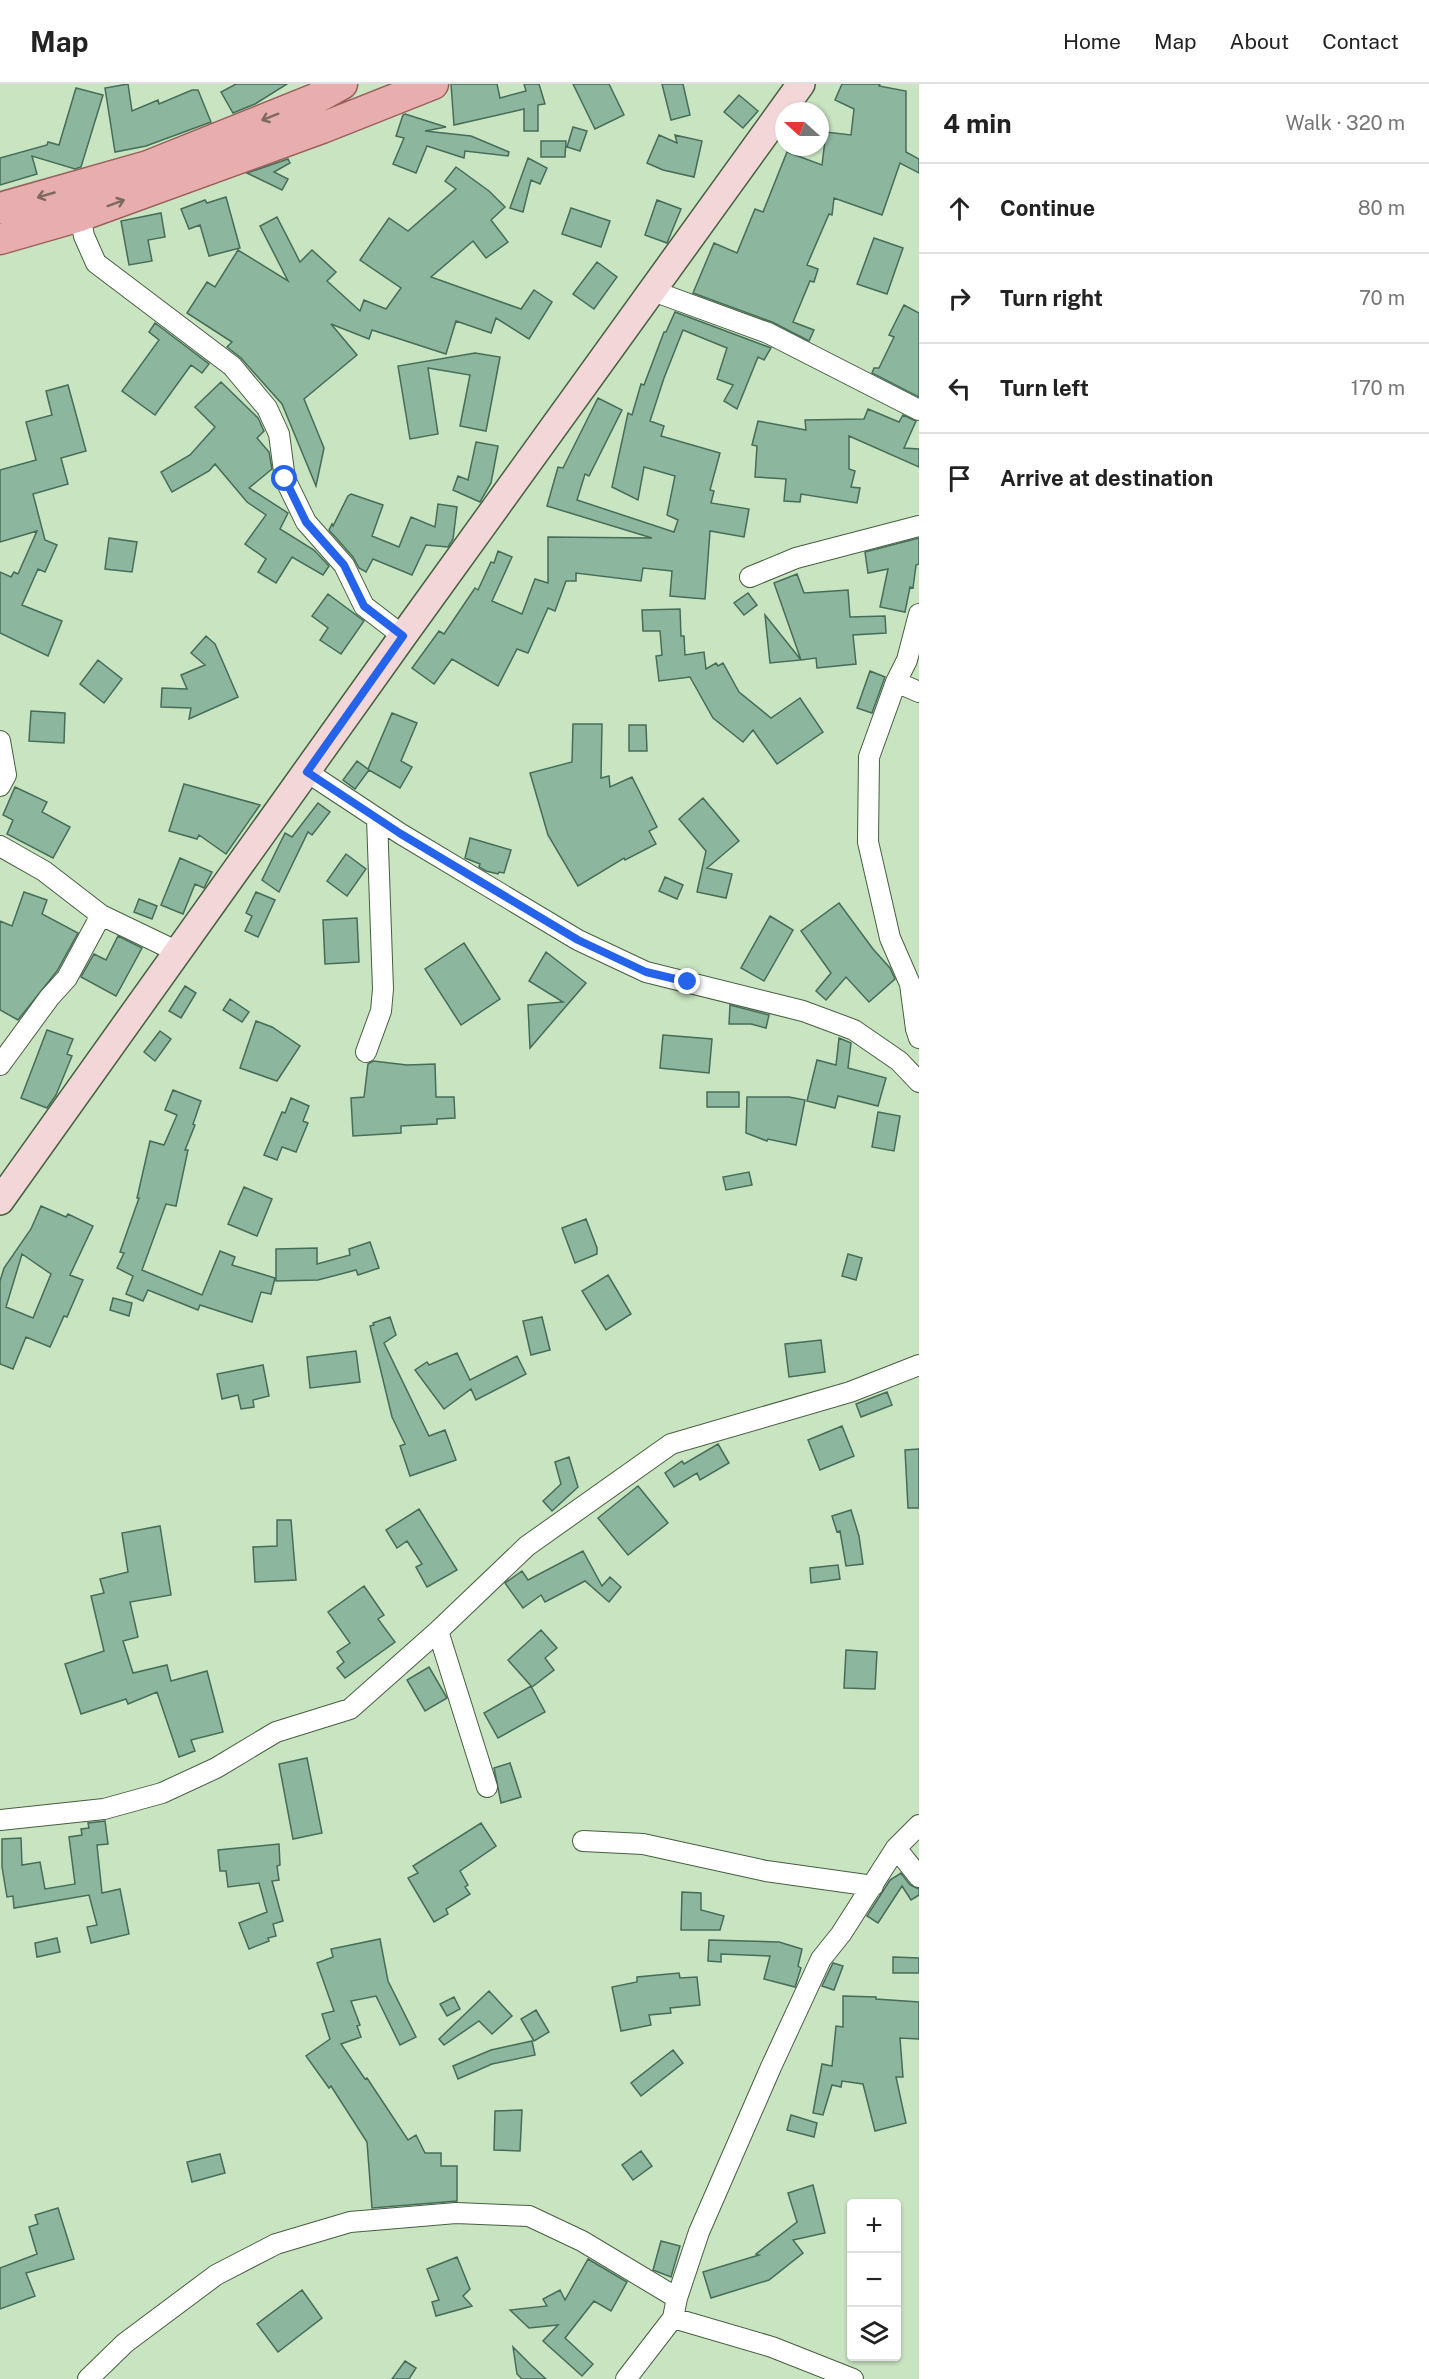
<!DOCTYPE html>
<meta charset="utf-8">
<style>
:root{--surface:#fff;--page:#f2f2f2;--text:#222;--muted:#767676;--line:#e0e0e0}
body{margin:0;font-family:"Public Sans",sans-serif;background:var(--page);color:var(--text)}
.controls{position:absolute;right:18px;bottom:18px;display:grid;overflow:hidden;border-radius:6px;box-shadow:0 2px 4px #0004}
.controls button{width:54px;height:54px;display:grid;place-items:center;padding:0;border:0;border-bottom:2px solid var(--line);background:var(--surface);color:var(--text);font:30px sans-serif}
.compass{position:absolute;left:775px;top:18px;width:54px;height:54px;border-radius:50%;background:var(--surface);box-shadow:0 2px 4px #0004;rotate:291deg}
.stop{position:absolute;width:18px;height:18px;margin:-14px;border:4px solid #2563eb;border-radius:50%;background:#fff}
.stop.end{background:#2563eb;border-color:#fff;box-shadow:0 2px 6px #0008}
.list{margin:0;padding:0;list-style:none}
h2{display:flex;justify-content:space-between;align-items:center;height:78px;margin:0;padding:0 24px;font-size:26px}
h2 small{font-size:20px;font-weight:400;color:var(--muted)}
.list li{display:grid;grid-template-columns:39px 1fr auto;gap:18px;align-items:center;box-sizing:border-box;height:90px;padding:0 24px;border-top:2px solid var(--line)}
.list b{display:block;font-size:22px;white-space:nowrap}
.list em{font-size:20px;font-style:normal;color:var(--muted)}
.icon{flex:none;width:33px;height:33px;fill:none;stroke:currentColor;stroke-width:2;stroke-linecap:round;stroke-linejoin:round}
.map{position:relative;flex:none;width:919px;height:2295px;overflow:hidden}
header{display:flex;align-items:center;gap:36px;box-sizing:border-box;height:84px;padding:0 30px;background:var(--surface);border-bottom:2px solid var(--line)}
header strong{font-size:28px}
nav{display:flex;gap:33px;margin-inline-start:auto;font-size:21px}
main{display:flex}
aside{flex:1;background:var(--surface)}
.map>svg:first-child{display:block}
</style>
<header>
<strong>Map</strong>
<nav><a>Home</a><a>Map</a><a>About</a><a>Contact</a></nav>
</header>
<main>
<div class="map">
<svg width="919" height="2295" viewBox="0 0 919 2295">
<rect width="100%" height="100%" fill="#c8e4c1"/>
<!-- building -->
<path fill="#8cb69e" stroke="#466d58" stroke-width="1.5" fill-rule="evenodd" d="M128 0 132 27 158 16 159 20 192 6H198L211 38 146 62 115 68 105 4Z
M236 0H287L255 20 233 29 221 8Z
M451 0H497L500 14 526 7 524 0H539L545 20 538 21V47H524V25L454 41Z
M573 0H609L624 31 595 45Z
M662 0H683L690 31 671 36Z
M842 0H880L879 2 906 7V68L919 75V89L900 79 882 131 834 114 832 131 829 130 807 181 818 185 814 198 810 197 793 238 814 246 809 257 772 238 693 209 714 159 737 169 755 125 763 128 787 68 822 81 826 48 851 51 854 25 835 16Z
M76 4 103 11 81 83 75 85 32 72 37 90 0 101V74L47 61 48 58 59 61Z
M739 11 758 27 743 44 724 28Z
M405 30 446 43 425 47 471 52 509 68 508 72 465 67 464 74 427 62 416 89 393 80 404 54 396 52 403 31Z
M573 43 587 47 580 67 567 63Z
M659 51 677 59 675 51 702 57 694 93 663 86 647 79Z
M541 57H566L565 73H541Z
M528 74 547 84 540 100 531 96 523 128 510 124Z
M288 75 290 79 274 88 288 95 282 106 247 89Z
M456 83 489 107 505 123 491 136 508 158 486 174 473 157 431 193 521 225 534 206 552 218 529 255 496 234 491 249 456 237 446 270 372 246 369 255 331 240 357 271 304 315 324 364 316 402 282 320 241 274 227 263 232 258 187 229 207 198 215 203 238 166 288 197 260 142 277 133 300 178 312 166 336 188 327 197 360 227 364 216 386 225 401 204 360 176 389 134 408 147 456 105 445 97Z
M226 113 240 164 209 172 200 141 189 145 181 125 205 116 207 119Z
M657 116 681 125 667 159 645 151Z
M571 124 610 137 601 163 562 150Z
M161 129 165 153 148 156 152 177 129 181 121 137Z
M874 154 903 164 887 210 857 200Z
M597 178 617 193 594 225 573 210Z
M904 221 919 229V313L872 289 874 284H879L894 253 889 251Z
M675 228 771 264 764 276 758 273 737 325 724 317 733 301 717 295 727 264 683 246 664 294 650 337 664 342 661 352 720 369 710 406 714 407 711 419 749 425 744 453 710 447 705 515 670 512 672 487 643 484 641 497 576 489V497H566L555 527 548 524 528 569 517 565 498 602 452 575 434 600 412 584 439 547 444 550 475 504 478 506 491 478 494 479 498 467 512 473 492 517 522 530 535 495 548 499V453L652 454 547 422 558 383 563 384 598 314 622 326 589 392 585 390 577 416 674 448 678 436 667 431 675 392 644 383 638 416 612 403 628 329 632 331 641 300 644 301 664 248H666Z
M155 239 209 280 202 289 191 281 155 331 122 307 159 256 149 248Z
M475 269 500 273 486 347 460 342 470 291 428 284 438 350 410 355 398 282Z
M221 298 258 334 264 347 257 354 269 368 272 385 249 404 288 429 280 445 314 466 329 482 323 491 292 473 276 499 258 488 266 475 245 460 266 431 247 418 215 380 209 387 172 408 161 388 190 371 215 343 195 323Z
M68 301 86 367 61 374 68 400 33 410 45 456 57 461 45 488 38 485 22 521 62 537 48 572 0 549V488L11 493 14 488 18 490 37 447 0 458V386L36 376 26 338 52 331 46 307Z
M868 325 899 338 903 331 916 337 904 364 919 365V383L849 352V385L855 387 851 403 860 404 857 419 801 410 800 418 784 417 786 395 755 393 757 362 752 361 758 337 806 346 805 336 864 335Z
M476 358 498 362 491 399 480 418 453 406 458 392 468 396Z
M351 410 383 421 372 452 399 463 411 433 435 443 438 420 457 423 453 455 448 463 426 461 412 491 373 475 366 488 359 484 353 473 329 446 332 440 333 442 348 412Z
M109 454 137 458 132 488 105 485Z
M919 454V480L916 481 913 504 910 503 905 528 880 523 888 485 868 489 865 468Z
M797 490 804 509 848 506 850 533 885 532 886 549 853 551 856 580 817 584 816 574 801 576 774 499Z
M748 509 757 521 744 531 734 519Z
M328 510 364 537 341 570 320 556 328 544 312 532Z
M680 525 681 552H684L685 571 704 568 706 585 716 579 718 582 723 579 739 608 771 634 800 614 823 648 777 680 753 646 743 658 713 634 690 593 659 597 656 572 662 571 660 547H643L642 526Z
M765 531 801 576 770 579Z
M206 552 215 560 238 613 189 635 191 624 161 623 162 604 187 605 181 591 205 581 191 569Z
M98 576 122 595 104 619 80 600Z
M870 587 885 593 872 629 857 624Z
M31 627 65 629 64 659 29 657Z
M392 629 417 639 401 677 412 683 400 704 369 686 355 705 343 696 357 677 368 685Z
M573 640H602L601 694 609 692 610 703 632 693 657 743 649 747 656 760 625 776 624 774 578 802 548 751 530 689 572 678Z
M629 641H646L647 667H629Z
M184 700 260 721 226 770 199 751 197 755 169 747Z
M15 703 47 718 42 728 70 743 53 774 7 750 13 736 3 731Z
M703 714 739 757 707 784 732 790 726 814 697 808 706 767 679 735Z
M318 719 330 728 312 751 308 748 279 808 262 796 285 749 292 753Z
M470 754 511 766 504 789 499 788 498 790 486 787 479 783 480 780 465 774Z
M346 770 366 785 347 812 327 797Z
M180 774 212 788 204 804 195 800 183 830 161 821Z
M665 793 683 801 677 815 659 807Z
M24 808 47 816 42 830 78 849 57 887 18 936 0 926V837L12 842Z
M256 808 275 816 258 853 245 847 252 832 246 829Z
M139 815 157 822 152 835 134 828Z
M839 819 873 865 890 884 895 895 869 918 846 893 826 916 816 907 831 889 801 847Z
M770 832 793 846 764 897 741 884Z
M357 834 359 878 325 880 323 836Z
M118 852 142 864 116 912 81 893 94 870 106 876Z
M464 859 500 915 461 941 425 885Z
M546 868 586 899 530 964 528 921 563 918 529 897Z
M185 902 196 909 181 934 169 927Z
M230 915 249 928 242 938 223 926Z
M730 921 769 931 766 944 751 940H729Z
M256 937 272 943 300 962 277 997 240 984Z
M47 946 73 955 67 970 72 972 56 1011 47 1024 21 1014Z
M160 947 171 955 155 977 144 968Z
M663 951 712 955 709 989 660 984Z
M839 954 851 959 848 984 886 994 878 1022 838 1012 835 1024 807 1017 817 976 836 981Z
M373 977 407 981 435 980 436 1013H454L455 1034 437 1035V1040L401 1042V1049L353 1052 351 1014 364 1013 368 980Z
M173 1006 201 1017 193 1040 195 1041 185 1066H188L176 1122 166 1120 142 1186 202 1211 220 1167 235 1173 232 1181 275 1194 271 1210 261 1208 252 1238 200 1221 198 1226 148 1206 143 1217 126 1210 133 1192 117 1184 124 1169 120 1168 139 1114H137L150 1057 164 1061 177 1031 165 1026Z
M707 1008H739V1023H707Z
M747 1013H789L805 1016 796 1061 768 1055 767 1057 746 1049Z
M291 1014 309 1022 303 1037 308 1039 296 1068 282 1063 277 1076 264 1071 282 1028 285 1029Z
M878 1028 900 1032 894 1067 872 1063Z
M749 1088 752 1101 726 1106 723 1093Z
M244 1103 272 1115 257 1152 228 1140Z
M41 1122 66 1133 68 1130 93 1142 70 1191 83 1196 67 1233 64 1232 50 1263 26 1253 13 1285 0 1280V1197L4 1184 31 1145ZM22 1170 51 1190 33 1234 6 1223Z
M586 1135 597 1164V1170L575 1179 562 1144Z
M370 1158 379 1184 358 1191 356 1186 318 1196 276 1197V1165L317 1164V1180L350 1171 349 1165Z
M848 1170 862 1174 856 1196 842 1192Z
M608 1191 631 1230 606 1246 582 1207Z
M113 1214 132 1219 129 1232 110 1226Z
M390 1233 396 1251 384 1259 429 1352 445 1346 456 1376 410 1392 400 1362 405 1360 392 1333 370 1242 374 1241 373 1239Z
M542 1233 550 1266 531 1271 523 1237Z
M821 1256 825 1288 789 1293 785 1260Z
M356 1267 360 1298 310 1304 307 1273Z
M457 1269 470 1296 517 1272 526 1290 476 1316 471 1305 444 1325 415 1286 427 1278 429 1281Z
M263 1281 269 1312 253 1316 254 1323 241 1325 238 1311 222 1315 217 1290Z
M887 1308 892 1321 861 1333 856 1320Z
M842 1342 854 1372 820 1386 808 1356Z
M718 1360 729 1379 700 1396 697 1389 674 1403 665 1389 682 1377 684 1380Z
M919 1365V1424H908L905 1366Z
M569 1373 578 1403 552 1427 543 1417 561 1400 555 1378Z
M638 1402 668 1439 628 1471 598 1434Z
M419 1425 457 1486 427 1503 416 1483 422 1480 407 1457 397 1464 386 1446Z
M851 1426 859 1452 863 1480 846 1482 840 1447 837 1448 832 1432Z
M277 1436H291L296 1496 255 1498 253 1463 277 1462Z
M160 1442 171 1511 130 1518 138 1553 123 1557 133 1589 167 1581 171 1597 207 1587 223 1648 191 1656 195 1667 179 1673 157 1608 128 1620 126 1615 81 1630 65 1580 104 1567 91 1512 104 1509 100 1495 128 1488 122 1449Z
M583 1467 602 1502 610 1493 621 1503 609 1518 585 1497 545 1518 541 1511 523 1524 505 1499 522 1487 528 1496Z
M838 1481 840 1495 811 1499 810 1484Z
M364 1502 384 1531 378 1535 395 1558 345 1594 337 1584 344 1578 337 1568 350 1559 328 1528Z
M541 1546 557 1564 545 1574 554 1586 532 1603 508 1576Z
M846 1566 877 1568 875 1605 844 1604Z
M429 1583 447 1614 425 1627 407 1596Z
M531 1602 545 1628 498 1654 484 1629Z
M307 1674 322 1749 293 1755 279 1680Z
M510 1679 521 1713 501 1719 494 1684Z
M105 1737 108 1760 97 1761 102 1809 120 1805 129 1850 91 1859 87 1843 97 1841 89 1811 14 1824 13 1812 7 1813 2 1783V1755L21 1754 22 1781 40 1778 45 1805 75 1800 69 1753 82 1751 81 1745 89 1744 88 1739Z
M481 1739 496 1762 460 1787 468 1801 465 1803 470 1810 446 1825 448 1830 434 1838 408 1794 418 1789 413 1782Z
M279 1760 280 1781 277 1782 279 1796 272 1797 283 1837 273 1840 276 1852 268 1854 269 1857 249 1865 239 1839 267 1828 259 1799 228 1803 226 1787H220L218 1766Z
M901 1789 910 1801 919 1805V1811L911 1816 902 1802 878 1839 867 1832 890 1796Z
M682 1808 701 1809V1826L724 1832 720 1846H681Z
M57 1854 60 1868 37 1873 35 1859Z
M380 1855 388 1897 416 1953 400 1961 376 1912 351 1917 360 1941 357 1942 361 1953 341 1960 365 1995 367 1994 408 2056 416 2051 425 2069H441V2082H457V2117L372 2124 367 2058 331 2002 329 2004 306 1972 330 1955 322 1930 334 1927 317 1879 333 1873 331 1865Z
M709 1856 779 1858 802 1865 798 1882 801 1884 795 1903 764 1895 770 1872 721 1870V1878L708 1877Z
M893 1873 919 1874V1889H893Z
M833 1879 843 1882 834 1906 822 1902Z
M679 1889 680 1894 697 1893 700 1921 670 1924 671 1929 649 1931 651 1941 621 1947 612 1903 637 1898V1893Z
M489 1907 512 1932 492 1950 479 1937 444 1961 439 1955Z
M843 1912 876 1913V1915L919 1918V1955L900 1954 903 1993H896L906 2039 875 2047 863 2000 842 1997 841 2003 832 2001 823 2031 813 2029 822 1980 832 1982 836 1942 843 1943Z
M454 1913 460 1925 447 1932 440 1920Z
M536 1926 549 1948 534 1957 521 1935Z
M532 1957 535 1971 492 1980 458 1995 453 1982 491 1966Z
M673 1966 683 1979 641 2012 631 1999Z
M522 2026 520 2067 494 2066 495 2027Z
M791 2031 817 2039 814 2053 787 2046Z
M641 2067 652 2082 633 2096 622 2081Z
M220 2070 225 2089 192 2098 187 2078Z
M813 2101 825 2149 793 2156 803 2169 769 2196 711 2214 703 2188 759 2171 756 2170 797 2138 788 2109Z
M58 2124 74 2175 26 2189 35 2212 0 2225V2184L37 2170 29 2143 38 2140 35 2131Z
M661 2157 680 2162 671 2193 653 2186Z
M457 2173 470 2205 463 2212 472 2222 436 2232 432 2218 439 2216 427 2185Z
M588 2175 627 2198 611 2227 594 2217 565 2254 593 2280 582 2292 543 2257 558 2241 529 2244 510 2226 547 2222 543 2215 560 2206 565 2216Z
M302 2206 322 2234 278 2268 257 2240Z
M513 2263 531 2281 546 2295H522L517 2290Z
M405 2277 416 2284 409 2295H392Z"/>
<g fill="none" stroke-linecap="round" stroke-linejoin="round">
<!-- minor casing -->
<g stroke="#475f41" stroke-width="22">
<path id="minor" d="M80 132 84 152 96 179 232 282 267 324 279 350 285 395 306 438 344 481 364 522 403 552
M653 207 768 249 919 326
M750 493 796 474 919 442
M919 530 907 576 896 598 869 673 868 758 890 854 910 900 916 945 919 954
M896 598 919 608
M0 657 6 691 0 702
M307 688 401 750 578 856 646 888 803 927 854 946 899 977 919 998
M0 762 44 787 101 831 178 868
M366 968 381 927 383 905 377 734
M0 981 49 914 67 894 101 831
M438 1547 487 1703
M0 1736 104 1725 162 1709 216 1684 276 1648 350 1625 438 1547 527 1462 671 1360 850 1308 919 1281
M583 1757 643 1760 766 1787 873 1802
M896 1764 919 1793
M673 2234 772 2263 853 2295
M88 2295 125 2259 216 2191 276 2160 350 2138 456 2129 529 2132 582 2157 677 2214
M626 2295 673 2234 677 2214 699 2148 771 1983 821 1875 841 1850 896 1764 919 1741"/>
</g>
<!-- secondary casing -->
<g stroke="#475f41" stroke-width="30">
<path id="secondary" d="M0 1117 403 552 801 0"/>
</g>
<!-- primary casing -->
<g stroke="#995f5b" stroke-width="33">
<path id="primary" d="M0 124 148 82 315 15 342 0
M0 155 80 132 322 44 433 0"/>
</g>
<!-- minor -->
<use href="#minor" stroke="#fff" stroke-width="20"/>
<!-- secondary -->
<use href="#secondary" stroke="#f3d6d7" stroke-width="27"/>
<!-- primary -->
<use href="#primary" stroke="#e8aeaf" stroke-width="30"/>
</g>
<!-- one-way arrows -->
<defs><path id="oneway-shaft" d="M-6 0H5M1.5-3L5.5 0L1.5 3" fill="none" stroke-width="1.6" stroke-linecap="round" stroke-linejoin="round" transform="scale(1.5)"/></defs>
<g stroke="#7d6961">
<use href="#oneway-shaft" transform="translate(270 33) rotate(158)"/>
<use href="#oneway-shaft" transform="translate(46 111) rotate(164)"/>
<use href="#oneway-shaft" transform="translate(116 119) rotate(-20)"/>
</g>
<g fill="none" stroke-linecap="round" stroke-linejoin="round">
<!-- route -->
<path stroke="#2563eb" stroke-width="8" d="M285 395 306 438 344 481 364 522 403 552 307 688 401 750 578 856 646 888 688 898"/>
</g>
</svg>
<div class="controls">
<button>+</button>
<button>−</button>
<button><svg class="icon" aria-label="layers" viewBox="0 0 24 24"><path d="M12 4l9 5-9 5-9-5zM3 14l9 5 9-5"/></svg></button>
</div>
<svg class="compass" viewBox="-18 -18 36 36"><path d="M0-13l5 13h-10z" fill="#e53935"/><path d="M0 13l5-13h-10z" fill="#767676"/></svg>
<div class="stop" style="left:285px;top:395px"></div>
<div class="stop end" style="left:688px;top:898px"></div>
</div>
<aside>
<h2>4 min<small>Walk · 320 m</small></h2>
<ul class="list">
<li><svg class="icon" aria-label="ahead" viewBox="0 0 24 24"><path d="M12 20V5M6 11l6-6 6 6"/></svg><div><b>Continue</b></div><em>80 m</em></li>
<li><svg class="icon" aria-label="right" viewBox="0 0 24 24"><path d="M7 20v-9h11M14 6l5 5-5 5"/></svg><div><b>Turn right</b></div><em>70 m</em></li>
<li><svg class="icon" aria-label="left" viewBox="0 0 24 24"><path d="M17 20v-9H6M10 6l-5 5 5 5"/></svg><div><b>Turn left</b></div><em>170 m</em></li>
<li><svg class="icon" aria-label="arrive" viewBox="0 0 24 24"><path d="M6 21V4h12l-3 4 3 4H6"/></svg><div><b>Arrive at destination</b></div></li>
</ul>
</aside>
</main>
